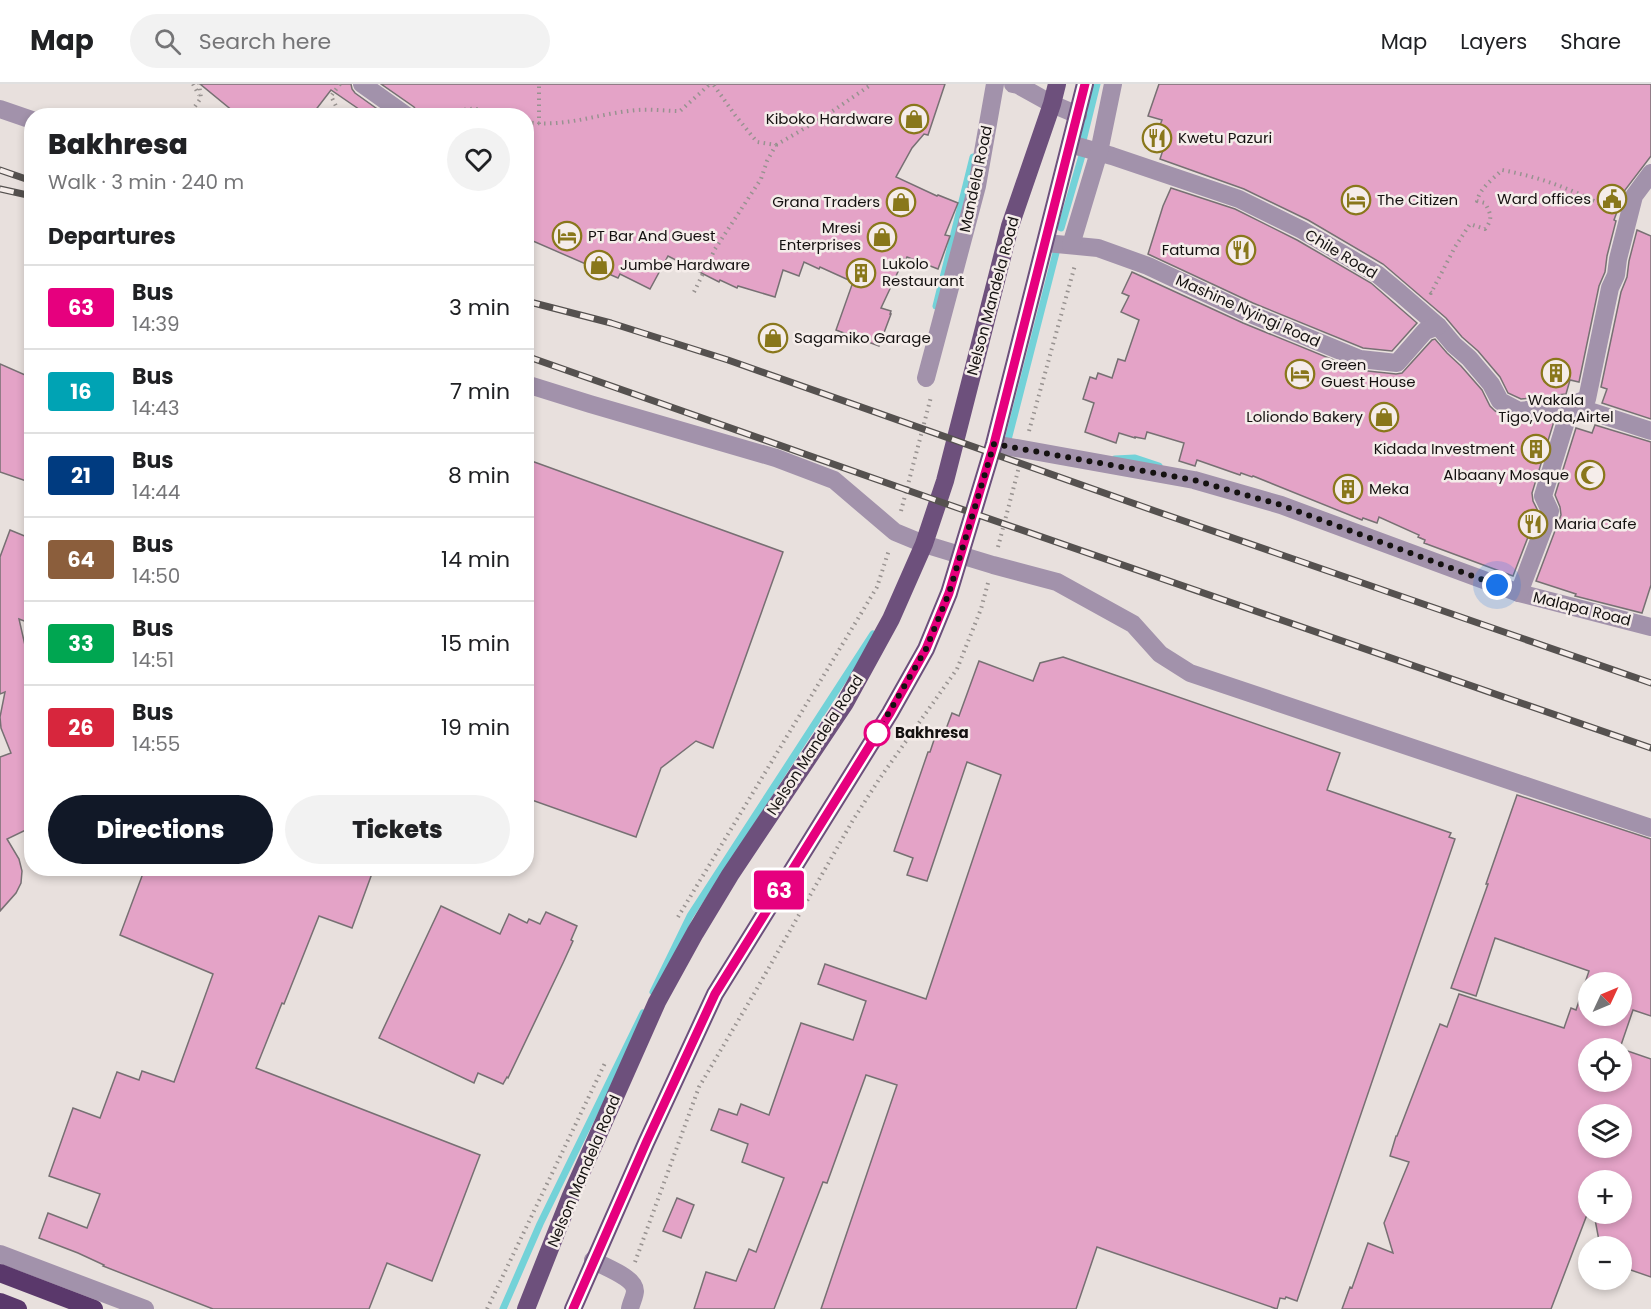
<!DOCTYPE html>
<html lang="en">
<head>
<meta charset="utf-8">
<style>
  :root { --surface:#fff; --page:#f2f2f2; --text:#202124; --muted:#757577; --line:#e0e0e0; --accent:#111827 }
  body { margin:0; font-family:Poppins,sans-serif; background:var(--page); color:var(--text); height:100vh; display:flex; flex-direction:column; font-size:22px; white-space:nowrap }
  * { box-sizing:border-box; margin:0 }
  p { font-size:20px; color:var(--muted) }
  .icon { flex:none; width:33px; height:33px; fill:none; stroke:currentColor; stroke-width:2; stroke-linecap:round; stroke-linejoin:round }
  .map { position:relative; flex:1; overflow:hidden }
  .panel { position:absolute; left:24px; top:24px; width:510px; height:768px; display:flex; flex-direction:column; background:var(--surface); border-radius:24px; box-shadow:0 3px 9px #0003 }
  .panel>* { flex:none }
  .badge { padding:0 12px; border-radius:4px; font-size:21px; line-height:39px }
  .needle { width:39px; rotate:46deg }
  .buttons { position:absolute; left:1578px; top:888px; display:grid; gap:12px }
  .buttons a { display:grid; place-items:center; width:54px; height:54px; border-radius:50%; background:var(--surface); box-shadow:0 3px 9px #0003; font-size:30px }
  .you { position:absolute; width:30px; height:30px; margin:-15px; border:4px solid #fff; border-radius:50%; background:#1a73e8; box-shadow:0 0 0 9px #1a73e833 }
  .map>.badge { position:absolute; translate:-50% -50%; box-shadow:0 0 0 3px #fff }
  h2 { padding:0 24px; font-size:22px; line-height:54px }
  .round { display:grid; place-items:center; flex:none; width:63px; height:63px; border-radius:32px; background:var(--page) }
  .overview { display:flex; align-items:center; justify-content:space-between; height:102px; padding:0 24px }
  h1 { font-size:28px; font-weight:800; line-height:45px }
  .primary-button { display:flex; gap:12px; margin-top:auto; padding:12px 24px }
  .primary-button a { flex:1; height:69px; border-radius:36px; background:var(--accent); color:#fff; font-size:24px; font-weight:800; line-height:69px; text-align:center }
  .primary-button a+a { background:var(--page); color:var(--text) }
  ul { padding:0; list-style:none }
  li { display:flex; align-items:center; gap:18px; height:84px; padding:0 24px; border-top:2px solid var(--line) }
  li div { flex:1 }
  li b { display:block; font-size:22px }
  li em { font-style:normal }
  li .badge { min-width:66px; font-weight:700; text-align:center }
  header { display:flex; align-items:center; gap:36px; box-sizing:border-box; height:84px; padding:0 30px; background:var(--surface); border-bottom:2px solid var(--line) }
  header strong { font-size:28px }
  nav { display:flex; gap:33px; margin-inline-start:auto; font-size:21px }
  .search { width:420px; height:54px; background:var(--page); display:flex; align-items:center; gap:15px; box-sizing:border-box; padding:0 21px; border-radius:33px; color:var(--muted); font-size:22px }
  .map>svg:first-child { display:block }
  .lines { fill:none; stroke-linecap:round; stroke-linejoin:round }
  .stream { stroke:#73d2d8; stroke-width:7 }
  .building { fill:#e4a3c7; stroke:#777073; stroke-width:1.5; fill-rule:evenodd }
  .path { stroke:#989290; stroke-width:4; stroke-dasharray:1.5 4.5; stroke-linecap:butt }
  .minor { stroke:#a292ab; stroke-width:18 }
  .major { stroke:#6d507c; stroke-width:18 }
  .highway { stroke:#5a386b; stroke-width:18 }
  .rail-casing { stroke:#55514f; stroke-width:7 }
  .rail { stroke:#f5edea; stroke-width:4.5; stroke-dasharray:14; stroke-linecap:butt }
  .line-casing { stroke:#fff; stroke-width:14 }
  .line { stroke:#e6007e; stroke-width:9 }
  .walk { stroke:#151211; stroke-width:6; stroke-dasharray:0 10.8 }
  .stop-dot { fill:#fff; stroke:#e6007e; stroke-width:3 }
  .labels { text-anchor:middle; stroke-width:5; stroke-linejoin:round; paint-order:stroke }
  .poi-label { font-size:15px; fill:#151211; stroke:#f5edea; text-anchor:start }
  .street-label { font-size:15px; fill:#151211; stroke:#f5edea }
  .stop-label { font-size:15px; font-weight:bold; fill:#151211; stroke:#f5edea; text-anchor:start }
</style>
</head>
<body>
<header>
<strong>Map</strong>
<div class="search"><svg class="icon" aria-label="search" viewBox="0 0 24 24"><circle cx="10" cy="10" r="6"/><path d="M15 15l6 6"/></svg>Search here</div>
<nav><a>Map</a><a>Layers</a><a>Share</a></nav>
</header>
<div class="map">
<svg width="1651" height="1225" viewBox="0 0 1651 1225">
  <rect width="100%" height="100%" fill="#e8e0dd"/>
  <g class="lines">
    <!-- stream -->
    <g class="stream">
      <path d="M1061,144L1083,68L1080,69L1097,0"/>
      <path d="M936,222L973,73"/>
      <path d="M1008,356L1058,161"/>
      <path d="M1115,375L1135,374L1159,382"/>
      <path d="M653,908L690,832L873,550"/>
      <path d="M503,1225L540,1140L643,929"/>
    </g>
  </g>
  <!-- building -->
  <g class="building">
    <path d="M200,0H351L352,5L355,9L387,32H369L331,6L311,32H239Z"/>
    <path d="M381,0H945L928,51L924,50L912,64L896,93L937,112L938,111L958,119L945,151L950,152L938,185L907,173L906,175H904L881,224L891,227L890,230H891L879,262L836,246L853,198L820,183L819,185L804,178L799,192L783,186L775,213L738,202L737,204L720,196L719,198L668,172L650,205L620,190L618,194L526,154V32H418L417,27L414,23Z"/>
    <path d="M1159,0H1651V72L1625,106L1614,136L1616,137L1607,172L1605,188L1599,202L1579,298L1570,296L1566,310L1521,315L1508,309L1500,293L1478,267L1462,253L1446,234L1383,180L1308,136L1244,105L1160,75L1164,63L1153,59L1162,36L1148,32Z"/>
    <path d="M1171,104L1235,125L1297,156L1371,199L1417,239L1392,267L1363,264L1253,219L1148,170L1163,122Z"/>
    <path d="M1637,146L1651,152V335L1602,319L1607,305L1601,303L1621,208L1627,193L1629,177Z"/>
    <path d="M1132,188L1243,239L1358,286L1396,290L1402,289L1432,256L1435,255L1447,269L1461,282L1482,306L1490,322L1495,327L1514,337L1520,338L1555,334L1532,409L1533,417L1538,427L1513,492L1424,459L1425,456L1418,453L1419,451L1379,433L1377,439L1363,434L1362,436L1253,392L1252,393L1241,389L1240,391L1197,376L1195,382L1179,377L1184,359L1147,348L1145,355L1135,353V354L1119,349L1116,359L1085,348L1094,319L1083,315L1090,293L1096,295L1098,289L1112,294L1118,275L1125,277L1139,236L1121,228L1129,212L1122,209Z"/>
    <path d="M0,280L32,294V399L0,388Z"/>
    <path d="M1595,341L1651,358V501L1642,529L1575,512L1576,510L1536,497L1561,431L1560,423L1555,411L1576,344L1592,349Z"/>
    <path d="M526,375L783,468L713,664L696,657L661,684L636,753L526,714Z"/>
    <path d="M10,446L32,455V540L19,535L27,570L25,600L32,598V743L7,755L19,775L22,787L21,799L16,809L0,827V673L11,669L1,644L0,633L5,608L0,610V473Z"/>
    <path d="M1063,573L1340,669L1327,706L1451,749L1449,753L1455,755L1297,1217L1286,1213L1285,1215L1280,1214L1277,1225L1097,1163L1076,1225H821L897,1001L866,991L827,1099L823,1098L774,1225H694L706,1188L736,1197L749,1165L756,1168L784,1094L742,1078L748,1060L711,1046L719,1025L737,1031L741,1020L769,1031L801,939L853,956L866,917L818,900L825,880L926,915L1001,691L967,678L927,797L907,791L913,774L894,767L928,668H930L936,650L943,653L952,629L959,632L979,577L1033,597L1040,579Z"/>
    <path d="M1517,711L1651,755V932L1633,926L1620,964H1588V998H1622V965L1651,975V1193L1622,1183V1162H1600L1594,1130H1622V1096H1588V1128L1551,1225H1342L1350,1203L1352,1204L1368,1159L1393,1169L1384,1139L1409,1078L1390,1072L1396,1052H1397L1440,940L1447,943L1459,910L1564,944L1571,924L1576,926L1589,887L1495,854L1476,912L1451,904L1488,800H1486ZM1588,898H1622V932H1588ZM1588,1030H1622V1064H1588Z"/>
    <path d="M145,784H374L352,844L319,832L284,920L282,919L256,984L480,1071L432,1197L387,1179L369,1225H213L103,1182L104,1181L78,1169L39,1154L48,1129L87,1144L100,1110L49,1092L73,1024L100,1034L117,988L139,996L142,987L174,998L213,890L120,851Z"/>
    <path d="M441,822L500,850L509,830L527,839L529,835L540,840L546,828L577,842L571,856L573,857L563,879L508,994L507,993L503,1000L478,989L474,999L379,954Z"/>
    <path d="M677,1114L694,1121L681,1154L663,1147Z"/>
  </g>
  <g class="lines">
    <!-- path -->
    <g class="path">
      <path d="M193,0L199,11"/>
      <path d="M340,0L331,12L341,32"/>
      <path d="M188,32L201,14L199,0"/>
      <path d="M435,32C440,29 444,29 449,28C473,25 474,21 497,32"/>
      <path d="M526,38C567,44 598,29 638,26C652,25 666,27 680,27L710,0"/>
      <path d="M539,40V0"/>
      <path d="M776,61L824,33L872,0"/>
      <path d="M694,208L715,165L761,95L767,77L776,61L757,58L735,31L713,0"/>
      <path d="M1430,208L1431,209L1455,163L1470,140L1485,145C1493,135 1491,130 1485,119L1477,117C1480,104 1493,95 1502,86C1544,94 1574,106 1612,126"/>
      <path d="M1029,347L1075,181"/>
      <path d="M901,427L931,313"/>
      <path d="M998,463L1019,383"/>
      <path d="M678,833L877,503L889,466"/>
      <path d="M635,1178L699,1003L755,908L853,736L880,694L957,585L981,525L988,499"/>
      <path d="M487,1225L606,977"/>
    </g>
    <!-- minor -->
    <g class="minor">
      <path d="M362,0L407,32"/>
      <path d="M1013,0L1018,1L1052,20L1078,31"/>
      <path d="M0,25L32,36"/>
      <path d="M1070,60L1112,72L1239,115L1302,146L1377,190L1400,209L1438,242L1454,261L1469,274L1491,300L1500,317L1519,327L1571,321L1587,315L1610,204L1616,191L1618,175L1634,112L1651,89"/>
      <path d="M1046,159L1098,164L1148,182L1248,229L1360,275L1397,279L1425,247L1438,242"/>
      <path d="M1071,161L1099,68L1113,0"/>
      <path d="M926,294L977,102L995,0"/>
      <path d="M526,300L590,320L776,374L834,396L895,448L924,460L993,481L1057,498L1133,540L1160,570L1190,589L1651,744"/>
      <path d="M1571,321L1651,347"/>
      <path d="M994,360L1194,396L1281,421L1519,509L1651,543"/>
      <path d="M1519,509L1550,427L1543,412L1571,321"/>
      <path d="M0,1170L145,1225"/>
      <path d="M593,1176C604,1183 635,1193 635,1207C635,1212 631,1219 630,1225"/>
    </g>
    <!-- major -->
    <g class="major">
      <path d="M526,1225L570,1114L657,918L695,849L730,791L845,619L891,535L924,460L945,397L1010,142L1052,20L1057,0"/>
      <path d="M573,1225L646,1059L715,910L890,629L926,565L949,509L994,360L1085,0"/>
    </g>
    <!-- highway -->
    <g class="highway">
      <path d="M0,1189L94,1225"/>
      <path d="M0,1218L18,1225"/>
    </g>
    <!-- rail casing -->
    <g class="rail-casing">
      <g id="rail">
        <path d="M0,86L32,97"/>
        <path d="M0,105L32,112"/>
        <path d="M526,217L611,239L728,276L1158,428L1651,599"/>
        <path d="M526,272L938,417L1651,664"/>
      </g>
    </g>
    <!-- rail -->
    <use href="#rail" class="rail"/>
  </g>
  <g class="lines">
    <!-- line casing -->
    <g class="line-casing">
      <path id="line" d="M573,1225L646,1059L715,910L890,629L926,565L949,509L994,360L1085,0"/>
    </g>
    <!-- line -->
    <use href="#line" class="line"/>
    <!-- walk -->
    <path class="walk" d="M877,649L926,565L949,509L994,360L1194,396L1281,421L1497,501"/>
  </g>
  <!-- icons -->
  <defs>
    <g id="shop-ring" transform="scale(1.5)"><circle r="9.5" fill="#f5edea" stroke="#89771b" stroke-width="1.5"/><path d="M-5-2.5h2.3a2.7 3.5 0 0 1 5.4 0H5L5.5 6h-11ZM-1.5-2.5h3a1.5 2.3 0 0 0-3 0Z" fill="#89771b"/></g>
    <g id="restaurant-ring" transform="scale(1.5)"><circle r="9.5" fill="#f5edea" stroke="#89771b" stroke-width="1.5"/><path d="M-5-6h1v4h1v-4h1v4h1v-4h1v5L-1.5 .5V6h-2V.5L-5-1ZM5-6V6H3V1.5H1.5Q1.5-4 5-6Z" fill="#89771b"/></g>
    <g id="civic-ring" transform="scale(1.5)"><circle r="9.5" fill="#f5edea" stroke="#89771b" stroke-width="1.5"/><path d="M-.6-6.5H3V-4.5H.6V-3L4-1V1h2V6H-6V1h2V-1L-.6-3ZM-1.2 2.5V6h2.4V2.5Z" fill="#89771b"/></g>
    <g id="hotel-ring" transform="scale(1.5)"><circle r="9.5" fill="#f5edea" stroke="#89771b" stroke-width="1.5"/><path d="M-6-4.5h1.5V1H6V5H4.5V3h-9V5H-6ZM-4 0a1.8 1.8 0 1 1 3.6 0ZM.5 0V-2.5h3Q6-2.5 6 0Z" fill="#89771b"/></g>
    <g id="building-ring" transform="scale(1.5)"><circle r="9.5" fill="#f5edea" stroke="#89771b" stroke-width="1.5"/><path d="M-4-6H4V6H1V3H-1V6H-4ZM-2.5-4.3h1.7v1.8h-1.7ZM.8-4.3h1.7v1.8H.8ZM-2.5-1h1.7V.8h-1.7ZM.8-1h1.7V.8H.8Z" fill="#89771b"/></g>
    <g id="mosque-ring" transform="scale(1.5)"><circle r="9.5" fill="#f5edea" stroke="#89771b" stroke-width="1.5"/><path d="M3.5-4.9A6 6 0 1 0 3.5 4.9A5 5 0 1 1 3.5-4.9Z" fill="#89771b"/></g>
  </defs>
  <g fill-rule="evenodd">
    <use href="#shop-ring" x="914" y="35"/>
    <use href="#restaurant-ring" x="1157" y="54"/>
    <use href="#civic-ring" x="1612" y="115"/>
    <use href="#hotel-ring" x="1356" y="116"/>
    <use href="#shop-ring" x="901" y="118"/>
    <use href="#hotel-ring" x="567" y="152"/>
    <use href="#shop-ring" x="882" y="153"/>
    <use href="#restaurant-ring" x="1241" y="166"/>
    <use href="#shop-ring" x="599" y="181"/>
    <use href="#building-ring" x="861" y="189"/>
    <use href="#shop-ring" x="773" y="254"/>
    <use href="#building-ring" x="1556" y="289"/>
    <use href="#hotel-ring" x="1300" y="290"/>
    <use href="#shop-ring" x="1384" y="333"/>
    <use href="#building-ring" x="1536" y="365"/>
    <use href="#mosque-ring" x="1590" y="391"/>
    <use href="#building-ring" x="1348" y="405"/>
    <use href="#restaurant-ring" x="1533" y="440"/>
  </g>
  <!-- markers -->
  <circle class="stop-dot" cx="877" cy="649" r="12"/>
  <g class="labels">
    <!-- poi labels -->
    <g class="poi-label">
      <text x="893" y="40" text-anchor="end">Kiboko Hardware</text>
      <text x="1178" y="59">Kwetu Pazuri</text>
      <text x="1591" y="120" text-anchor="end">Ward offices</text>
      <text x="1377" y="121">The Citizen</text>
      <text x="880" y="123" text-anchor="end">Grana Traders</text>
      <text x="861" y="149" text-anchor="end">Mresi<tspan x="861" dy="17">Enterprises</tspan></text>
      <text x="588" y="157">PT Bar And Guest</text>
      <text x="1220" y="171" text-anchor="end">Fatuma</text>
      <text x="882" y="185">Lukolo<tspan x="882" dy="17">Restaurant</tspan></text>
      <text x="620" y="186">Jumbe Hardware</text>
      <text x="794" y="259">Sagamiko Garage</text>
      <text x="1321" y="286">Green<tspan x="1321" dy="17">Guest House</tspan></text>
      <text x="1556" y="321" text-anchor="middle">Wakala<tspan x="1556" dy="17">Tigo,Voda,Airtel</tspan></text>
      <text x="1363" y="338" text-anchor="end">Loliondo Bakery</text>
      <text x="1515" y="370" text-anchor="end">Kidada Investment</text>
      <text x="1569" y="396" text-anchor="end">Albaany Mosque</text>
      <text x="1369" y="410">Meka</text>
      <text x="1554" y="445">Maria Cafe</text>
    </g>
    <!-- street labels -->
    <g class="street-label">
      <text transform="translate(976 95) rotate(-78)" y="5">Mandela Road</text>
      <text transform="translate(1341 170) rotate(31)" y="5">Chile Road</text>
      <text transform="translate(993 212) rotate(-75)" y="5">Nelson Mandela Road</text>
      <text transform="translate(1248 227) rotate(24)" y="5">Mashine Nyingi Road</text>
      <text transform="translate(1582 525) rotate(14)" y="5">Malapa Road</text>
      <text transform="translate(815 661) rotate(-57)" y="5">Nelson Mandela Road</text>
      <text transform="translate(584 1087) rotate(-67)" y="5">Nelson Mandela Road</text>
    </g>
    <!-- stop labels -->
    <g class="stop-label">
      <text x="895" y="654">Bakhresa</text>
    </g>
  </g>
</svg>
<div class="buttons">
<a><svg class="needle" viewBox="-14 -14 28 28"><path d="M0-13l5 13h-10z" fill="#e53935"/><path d="M0 13l5-13h-10z" fill="#757577"/></svg></a>
<a><svg class="icon" aria-label="locate" viewBox="0 0 24 24"><circle cx="12" cy="12" r="6"/><path d="M12 2v4M12 18v4M2 12h4M18 12h4"/></svg></a>
<a><svg class="icon" aria-label="layers" viewBox="0 0 24 24"><path d="M12 4l9 5-9 5-9-5zM3 14l9 5 9-5"/></svg></a>
<a>+</a>
<a>−</a>
</div>
<div class="you" style="left:1497px;top:501px"></div>
<b class="badge" style="left:779px;top:806px;background:#e6007e;color:#fff">63</b>
<section class="panel">
<div class="overview"><div><h1>Bakhresa</h1><p>Walk · 3 min · 240 m</p></div><a class="round"><svg class="icon" aria-label="heart" viewBox="0 0 24 24"><path d="M12 20l-8-8c-3-5 5-10 8-4 3-6 11-1 8 4z"/></svg></a></div>
<h2>Departures</h2>
<ul>
<li><span class="badge" style="background:#e6007e;color:#fff">63</span><div><b>Bus</b><p>14:39</p></div><em>3 min</em></li>
<li><span class="badge" style="background:#00a3b4;color:#fff">16</span><div><b>Bus</b><p>14:43</p></div><em>7 min</em></li>
<li><span class="badge" style="background:#003b80;color:#fff">21</span><div><b>Bus</b><p>14:44</p></div><em>8 min</em></li>
<li><span class="badge" style="background:#8b5e3c;color:#fff">64</span><div><b>Bus</b><p>14:50</p></div><em>14 min</em></li>
<li><span class="badge" style="background:#00a651;color:#fff">33</span><div><b>Bus</b><p>14:51</p></div><em>15 min</em></li>
<li><span class="badge" style="background:#d7263d;color:#fff">26</span><div><b>Bus</b><p>14:55</p></div><em>19 min</em></li>
</ul>
<div class="primary-button"><a>Directions</a><a>Tickets</a></div>
</section>
</div>
</body>
</html>
